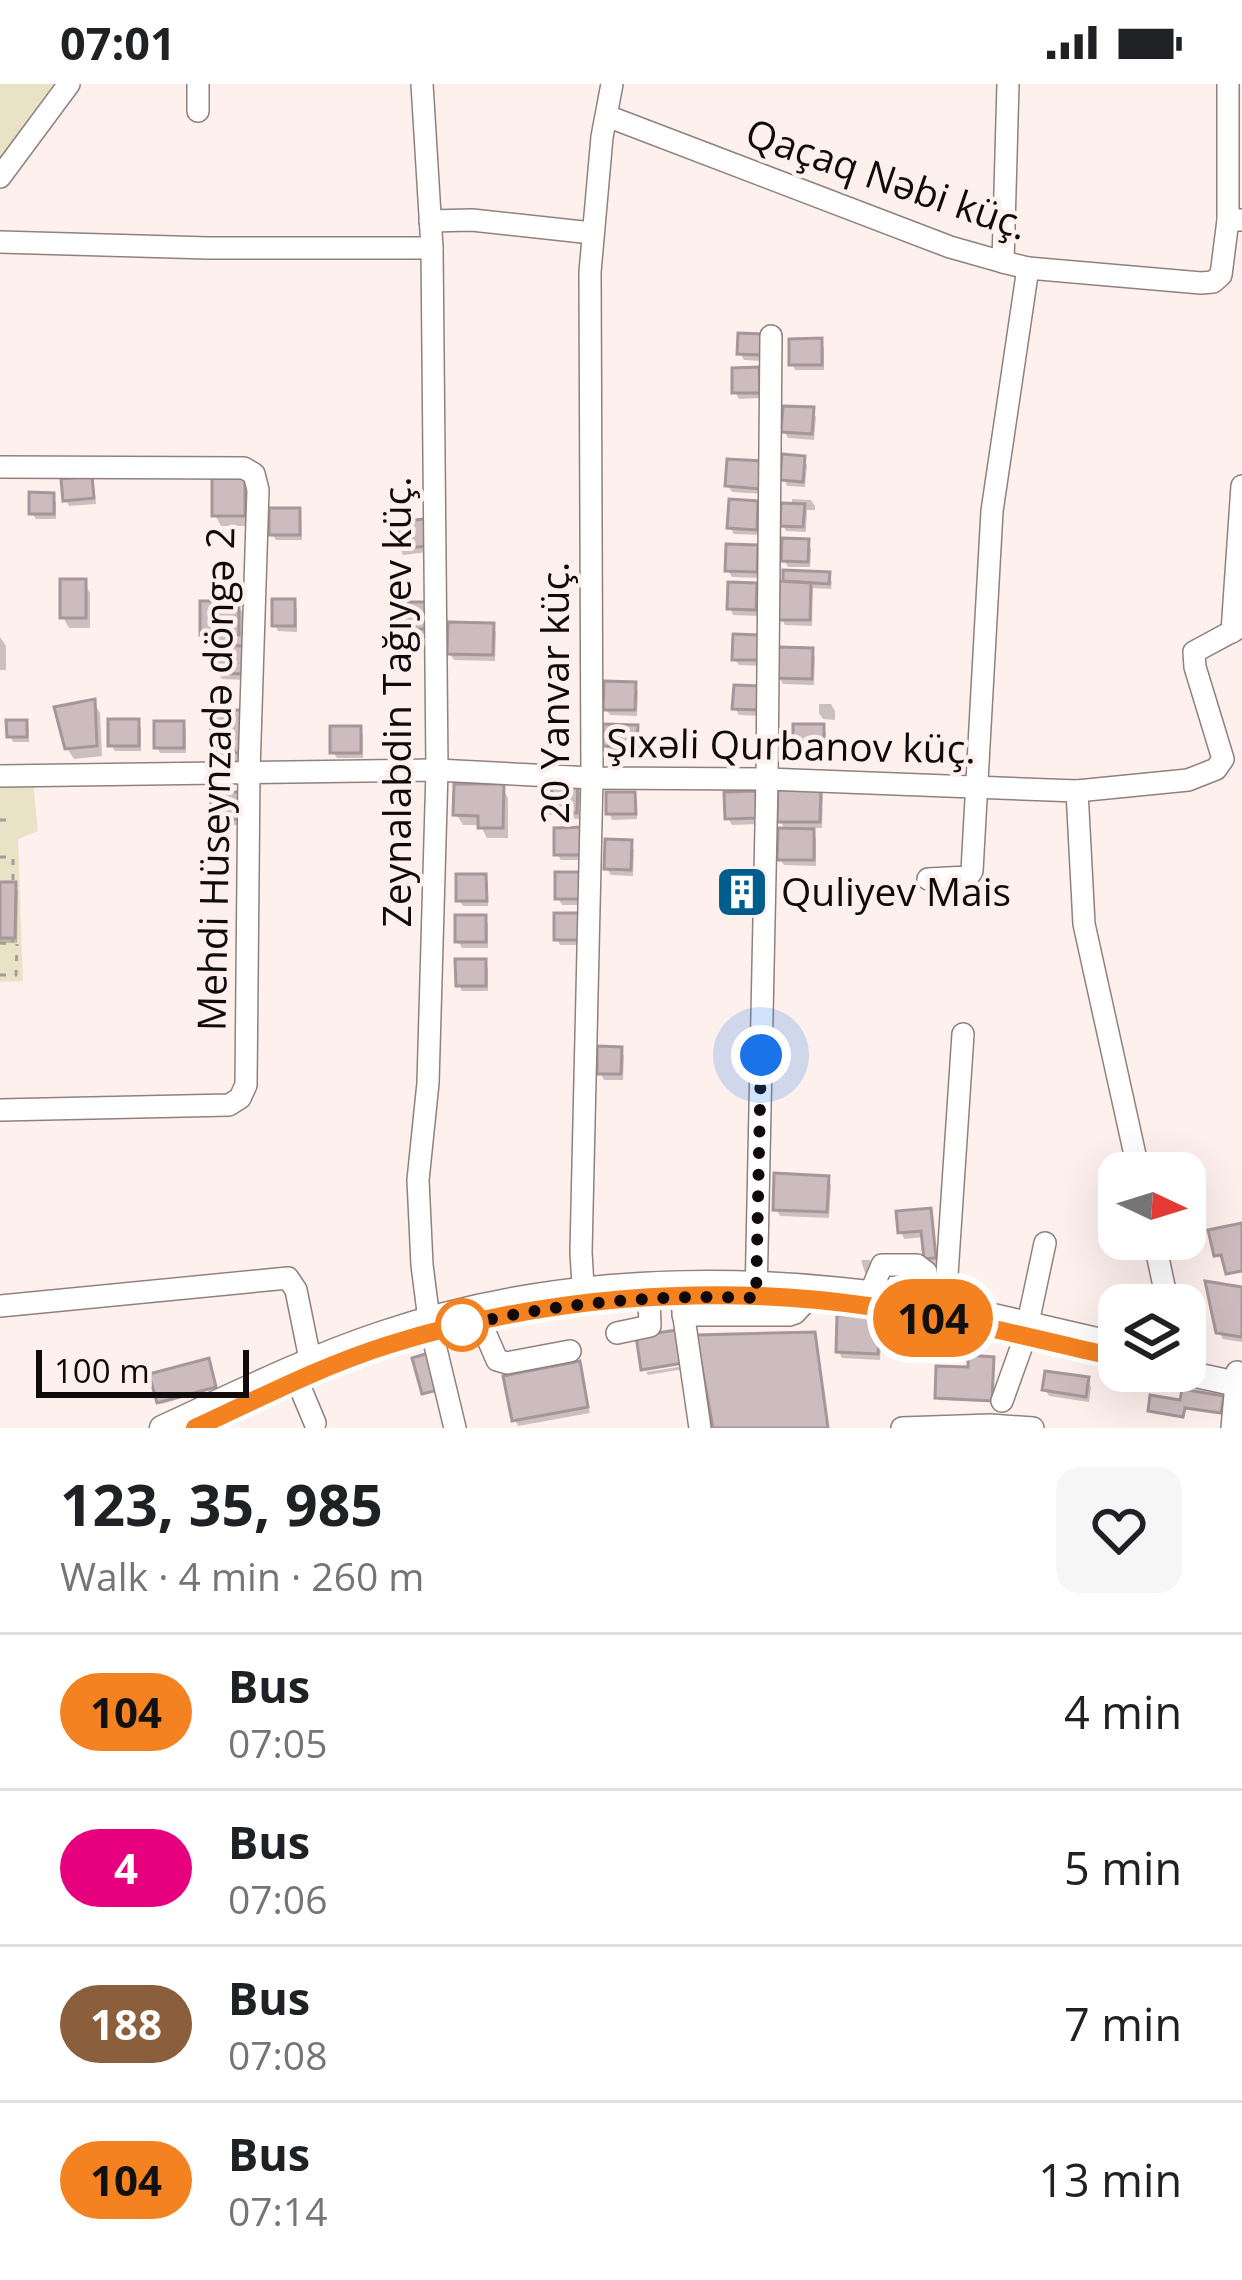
<!DOCTYPE html>
<html lang="en">
<head>
<meta charset="utf-8">
<style>
  :root { --surface:#fff; --page:#f6f6f6; --text:#202124; --muted:#757577; --line:#e0e0e0 }
  body { margin:0; font-family:"Open Sans",sans-serif; background:var(--page); color:var(--text); height:100vh; display:flex; flex-direction:column; font-size:45px; white-space:nowrap }
  * { box-sizing:border-box; margin:0 }
  p { font-size:39px; color:var(--muted) }
  .icon { flex:none; width:66px; height:66px; fill:none; stroke:currentColor; stroke-width:2; stroke-linecap:round; stroke-linejoin:round }
  .map { position:relative; height:1344px; overflow:hidden }
  .details { display:flex; flex-direction:column; background:var(--surface); flex:1 }
  .details>* { flex:none }
  .badge { padding:0 24px; border-radius:39px; font-size:42px; line-height:78px }
  .needle { width:78px; rotate:94deg }
  .buttons { position:absolute; left:1098px; top:1068px; display:grid; gap:24px }
  .buttons a { display:grid; place-items:center; width:108px; height:108px; border-radius:24px; background:var(--surface); box-shadow:0 12px 48px #0002; font-size:60px }
  .scale { position:absolute; left:36px; bottom:30px; width:213px; box-sizing:border-box; padding-left:12px; border:6px solid #100b0a; border-top:0; font-size:33px; line-height:42px; white-space:nowrap; color:#100b0a; -webkit-text-stroke:9px #fef0ed; paint-order:stroke }
  .you { position:absolute; width:60px; height:60px; margin:-30px; border:9px solid #fff; border-radius:50%; background:#1a73e8; box-shadow:0 0 0 18px #1a73e833 }
  .map>.badge { position:absolute; translate:-50% -50%; box-shadow:0 0 0 6px #fff }
  .round { display:grid; place-items:center; flex:none; width:126px; height:126px; border-radius:24px; background:var(--page) }
  .overview { display:flex; align-items:center; justify-content:space-between; height:204px; padding:0 60px }
  h1 { font-size:57px; font-weight:700; line-height:90px }
  ul { padding:0; list-style:none }
  li { display:flex; align-items:center; gap:36px; height:156px; padding:0 60px; border-top:3px solid var(--line) }
  li div { flex:1 }
  li b { display:block; font-size:45px }
  li em { font-style:normal }
  li .badge { min-width:132px; font-weight:700; text-align:center }
  .status { display:flex; justify-content:space-between; align-items:center; height:84px; padding:0 60px; background:var(--surface); direction:ltr }
  .status svg { height:33px; fill:currentColor }
  .map>svg:first-child { display:block }
  .green { fill:#eae2c7 }
  .shadow { fill:#0003 }
  .building { fill:#ccbcc0; stroke:#a6969a; stroke-width:3 }
  .lines { fill:none; stroke-linecap:round; stroke-linejoin:round }
  .minor-casing { stroke:#90817d; stroke-width:24 }
  .major-casing { stroke:#90817d; stroke-width:27 }
  .path { stroke:#a79c9a; stroke-width:3; stroke-dasharray:6 9; stroke-linecap:butt }
  .minor { stroke:#fff; stroke-width:21 }
  .major { stroke:#fff; stroke-width:24 }
  .line-casing { stroke:#fff; stroke-width:27 }
  .line { stroke:#f58220; stroke-width:18 }
  .walk { stroke:#100b0a; stroke-width:12; stroke-dasharray:0 21.6 }
  .stop-dot { fill:#fff; stroke:#f58220; stroke-width:6 }
  .labels { text-anchor:middle; stroke-width:9; stroke-linejoin:round; paint-order:stroke }
  .street-label { font-size:39px; fill:#100b0a; stroke:#fef0ed }
  .poi-label { font-size:39px; fill:#100b0a; stroke:#fef0ed; text-anchor:start }
</style>
</head>
<body>
<div class="status"><b>07:01</b><svg viewBox="0 0 49 12"><path d="M0 12V9h3v3zM5 12V6h3v6zM10 12V3h3v9zM15 12V0h3v12zM26 1h20v11H26zM47 4h2v5h-2z"/></svg></div>
<div class="map">
<svg width="1242" height="1344" viewBox="0 0 1242 1344">
  <rect width="100%" height="100%" fill="#fef0ed"/>
  <!-- green -->
  <g class="green">
    <path d="M0,0H55L0,78Z"/>
    <path d="M0,699H33L38,747L18,755L23,897L0,898Z"/>
  </g>
  <!-- shadow -->
  <g class="shadow">
    <path d="M820,257L824,264V286H795L792,280Z"/>
    <path d="M764,259L763,277L744,276L740,269Z"/>
    <path d="M757,286L761,293L762,314L739,315L735,308Z"/>
    <path d="M812,326L816,333L814,356L788,354L784,347Z"/>
    <path d="M803,375L807,381L805,403L787,402L784,395Z"/>
    <path d="M760,380L763,410L732,408L728,402Z"/>
    <path d="M91,395L94,401L96,420L69,422L66,416Z"/>
    <path d="M243,397L250,408L249,442H221L215,431Z"/>
    <path d="M52,412L56,418V435H36L32,429Z"/>
    <path d="M792,415L811,416L815,422V426H807L806,448L786,447L783,441L792,422Z"/>
    <path d="M757,420L760,426L759,451L734,450L730,443Z"/>
    <path d="M298,427L301,433L302,456H276L272,450Z"/>
    <path d="M422,438L428,468L403,471L400,464Z"/>
    <path d="M807,458L811,465L810,483H788L784,476Z"/>
    <path d="M756,464L760,470L759,494L732,493L728,486Z"/>
    <path d="M786,489L828,491L832,498L831,505L813,504L812,542L785,541L782,535Z"/>
    <path d="M84,498L90,509V544H69L63,533Z"/>
    <path d="M755,502L759,508L758,532L733,531L730,524Z"/>
    <path d="M294,518L297,525V548L278,547L275,541Z"/>
    <path d="M237,520L244,531V561H241L247,571L246,596L222,595L218,589L219,561H209L203,551Z"/>
    <path d="M427,521L430,550H405L401,544Z"/>
    <path d="M492,542L496,548L495,577L454,576L450,570Z"/>
    <path d="M0,553L6,562V586H0Z"/>
    <path d="M762,560V582L739,581L735,575Z"/>
    <path d="M812,567L815,573L814,601L783,600L779,593Z"/>
    <path d="M634,601L638,607L637,632L610,631L606,625Z"/>
    <path d="M759,605L762,632L739,631L735,624Z"/>
    <path d="M94,619L100,629L102,672L74,675L67,664Z"/>
    <path d="M819,620H831L835,627V636L823,635L819,629Z"/>
    <path d="M214,629L245,678H219L213,667Z"/>
    <path d="M137,638L141,644V667H115L111,661Z"/>
    <path d="M25,639L29,645V658H13L10,652Z"/>
    <path d="M182,640L186,646V669H160L157,663Z"/>
    <path d="M822,643L826,649V667H799L796,660Z"/>
    <path d="M636,644L640,651L639,668L609,667L605,661Z"/>
    <path d="M359,645L363,651V674H337L333,668Z"/>
    <path d="M576,702L580,709L579,735L558,734L554,728Z"/>
    <path d="M502,703L508,714V754H487L480,741H463L456,730Z"/>
    <path d="M819,705L823,711L822,744H810L816,754V782L784,781L780,775L786,747L780,737Z"/>
    <path d="M755,710L759,740L732,741L728,734Z"/>
    <path d="M240,711L244,741H218L214,735Z"/>
    <path d="M633,711L637,717V735L612,736L609,729Z"/>
    <path d="M557,747L586,776H561L557,770Z"/>
    <path d="M630,759L634,766L633,792L611,791L607,785Z"/>
    <path d="M558,791L588,821H562L558,814Z"/>
    <path d="M485,793L488,799V822H463L459,816Z"/>
    <path d="M754,800L757,825L735,824L731,818Z"/>
    <path d="M0,801H14L18,807L17,859H0Z"/>
    <path d="M557,832L586,861H560L557,855Z"/>
    <path d="M484,834L488,840V864H462L458,857Z"/>
    <path d="M484,878L488,884V907H462L459,901Z"/>
    <path d="M620,966L624,972L623,996H604L600,989Z"/>
    <path d="M827,1095L831,1101L829,1134L780,1132L776,1125Z"/>
    <path d="M929,1127L933,1133L937,1180L930,1181L927,1174L925,1153L904,1155L901,1148Z"/>
    <path d="M861,1176H870L873,1189H865Z"/>
    <path d="M905,1191L917,1194L919,1211L906,1208L902,1202Z"/>
    <path d="M1242,1206V1258L1223,1255L1219,1248Z"/>
    <path d="M878,1237L882,1243L880,1276L842,1274L839,1268Z"/>
    <path d="M207,1278L215,1305L161,1320L153,1292Z"/>
    <path d="M993,1278L991,1318L939,1316L938,1313L971,1286Z"/>
    <path d="M578,1281L590,1329L518,1342L515,1336Z"/>
    <path d="M684,1282V1285L648,1291L646,1288Z"/>
    <path d="M1087,1296L1091,1303L1089,1318L1049,1312L1045,1305Z"/>
  </g>
  <!-- building -->
  <g class="building">
    <path d="M738,249L762,250L761,271L737,270Z"/>
    <path d="M822,254V281H789V255Z"/>
    <path d="M759,283L760,309H732V284Z"/>
    <path d="M783,322L814,323L812,350L781,348Z"/>
    <path d="M782,370L805,372L803,398L780,396Z"/>
    <path d="M727,375L762,377L760,405L725,402Z"/>
    <path d="M92,392L94,414L63,417L61,395Z"/>
    <rect x="212" y="394" width="33" height="38"/>
    <path d="M29,408L54,409V430H29Z"/>
    <path d="M729,415L758,417L757,446L727,444Z"/>
    <path d="M781,419L805,420L803,443L780,442Z"/>
    <rect x="269" y="424" width="31" height="27"/>
    <path d="M424,435L427,462L397,465L393,439Z"/>
    <path d="M782,454L809,455L808,478L781,477Z"/>
    <path d="M726,460L758,461L757,488L725,487Z"/>
    <path d="M783,486L830,488L829,500L783,497Z"/>
    <rect x="60" y="495" width="26" height="39"/>
    <path d="M779,497L811,499L810,536H778Z"/>
    <path d="M728,498L757,499L756,526L727,525Z"/>
    <rect x="272" y="515" width="23" height="27"/>
    <rect x="200" y="517" width="39" height="34"/>
    <rect x="398" y="518" width="30" height="27"/>
    <path d="M448,538L494,539L493,571L447,570Z"/>
    <path d="M733,550L760,551V576H732Z"/>
    <path d="M216,561L245,562L244,590L215,589Z"/>
    <path d="M778,563L813,564L812,595L776,594Z"/>
    <path d="M604,597L636,598L635,626H603Z"/>
    <path d="M734,601L761,602L760,626L732,625Z"/>
    <path d="M95,615L97,662L65,665L54,623Z"/>
    <path d="M211,626H241V669L210,668Z"/>
    <rect x="108" y="635" width="31" height="27"/>
    <path d="M6,636H27V653H7Z"/>
    <rect x="154" y="637" width="30" height="27"/>
    <path d="M603,640L638,641L637,663L602,662Z"/>
    <rect x="793" y="640" width="31" height="21"/>
    <rect x="330" y="642" width="31" height="27"/>
    <path d="M552,699H578L577,729H551Z"/>
    <path d="M454,700H504L503,744H478V732L453,731Z"/>
    <path d="M778,701L821,702L820,738H777Z"/>
    <path d="M756,707L757,734L725,735L724,708Z"/>
    <path d="M211,708H242V735L211,736Z"/>
    <path d="M606,708H635L636,730H606Z"/>
    <path d="M585,743V771H554V744Z"/>
    <path d="M778,744L814,745V776H777Z"/>
    <path d="M605,755L632,756L631,786L604,785Z"/>
    <rect x="555" y="788" width="31" height="27"/>
    <path d="M456,790H486L487,817H456Z"/>
    <path d="M729,796L756,797L755,820L728,819Z"/>
    <path d="M0,798H16L15,854H0Z"/>
    <rect x="554" y="829" width="30" height="27"/>
    <rect x="455" y="831" width="31" height="27"/>
    <path d="M455,875H486V902H456Z"/>
    <path d="M597,962L622,963L621,990H597Z"/>
    <path d="M774,1089L829,1092L827,1128L773,1126Z"/>
    <path d="M931,1124L936,1174L924,1175L921,1147L898,1149L896,1127Z"/>
    <path d="M1242,1139V1187L1226,1190L1221,1171L1214,1172L1208,1146Z"/>
    <path d="M1205,1197L1242,1203V1253L1216,1249Z"/>
    <path d="M837,1231L880,1234L878,1270L836,1268Z"/>
    <path d="M677,1246L683,1279L641,1286L636,1252Z"/>
    <path d="M815,1248L828,1344H713L696,1251Z"/>
    <path d="M916,1255L966,1259L965,1269L935,1267L934,1275L914,1274Z"/>
    <path d="M432,1268L442,1305L422,1310L412,1274Z"/>
    <path d="M968,1271L994,1273L992,1317L935,1314L936,1282L968,1283Z"/>
    <path d="M209,1274L216,1303L157,1319L149,1290Z"/>
    <path d="M580,1277L588,1323L512,1337L503,1292Z"/>
    <path d="M1045,1287L1089,1293L1086,1313L1042,1306Z"/>
    <path d="M1182,1305L1224,1312L1221,1329L1185,1324L1183,1333L1148,1327L1150,1311L1180,1316Z"/>
  </g>
  <g class="lines">
    <!-- minor casing -->
    <g class="minor-casing">
      <g id="minor">
        <path d="M198,0V27"/>
        <path d="M422,0L432,164L437,686L428,999L418,1096L422,1181L429,1236L455,1344"/>
        <path d="M1228,0V136"/>
        <path d="M607,32L950,163L1003,178L1028,184L1201,199L1213,198L1221,191L1228,136H1242"/>
        <path d="M0,93L69,0"/>
        <path d="M430,137L472,136L592,149"/>
        <path d="M0,158L208,164H432"/>
        <path d="M1003,178L1008,0"/>
        <path d="M0,383L244,384L254,390L258,406L249,687L246,1001L240,1014L229,1021L0,1026"/>
        <path d="M1232,548L1242,402"/>
        <path d="M0,692L437,686L592,694L767,695L1077,707L1188,696L1216,685L1223,675L1195,583L1194,568L1242,542"/>
        <path d="M1077,707L1084,840L1139,1089"/>
        <path d="M928,795L968,793L972,787L992,427L1028,184"/>
        <path d="M1154,1155L1168,1221"/>
        <path d="M870,1210L882,1181H917L926,1188L928,1220"/>
        <path d="M681,1213L700,1344"/>
        <path d="M756,1214L767,695L771,252"/>
        <path d="M584,1219L581,1168L592,694L590,188L602,53L612,0"/>
        <path d="M0,1222L288,1194L296,1206L313,1290"/>
        <path d="M683,1231H789L795,1229L807,1216"/>
        <path d="M944,1236L963,950"/>
        <path d="M480,1237L497,1276L507,1279L570,1267"/>
        <path d="M617,1249L650,1242L649,1214"/>
        <path d="M297,1296L315,1339"/>
        <path d="M1002,1317L1025,1253L1045,1159"/>
        <path d="M902,1344L990,1341L1033,1344"/>
        <path d="M1232,1344L1237,1288"/>
      </g>
    </g>
    <!-- major casing -->
    <g class="major-casing">
      <g id="major">
        <path d="M1177,1287L1242,1301"/>
        <path d="M162,1344C234,1311 306,1275 381,1250C527,1200 688,1190 841,1206C935,1215 1028,1241 1119,1261"/>
      </g>
    </g>
    <!-- path -->
    <g class="path">
      <path d="M0,736H6"/>
      <path d="M0,773H13V798"/>
      <path d="M0,859L13,860L12,854"/>
      <path d="M0,891H16L17,860"/>
    </g>
    <!-- minor -->
    <use href="#minor" class="minor"/>
    <!-- major -->
    <use href="#major" class="major"/>
  </g>
  <g class="lines">
    <!-- line casing -->
    <g class="line-casing">
      <path id="line" d="M195,1344C258,1315 321,1282 388,1261C541,1213 709,1199 868,1222C952,1233 1036,1255 1119,1274"/>
    </g>
    <!-- line -->
    <use href="#line" class="line"/>
    <!-- walk -->
    <path class="walk" d="M462,1241L456,1243C555,1219 655,1210 756,1214L761,971"/>
  </g>
  <!-- icons -->
  <defs>
    <g id="building-square" transform="scale(2.7)"><rect x="-9" y="-9" width="18" height="18" rx="4" fill="#005d8e" stroke="#fef0ed"/><path d="M-4-6H4V6H1V3H-1V6H-4ZM-2.5-4.3h1.7v1.8h-1.7ZM.8-4.3h1.7v1.8H.8ZM-2.5-1h1.7V.8h-1.7ZM.8-1h1.7V.8H.8Z" fill="#fff"/></g>
  </defs>
  <g fill-rule="evenodd">
    <use href="#building-square" x="742" y="808"/>
  </g>
  <!-- markers -->
  <circle class="stop-dot" cx="462" cy="1241" r="24"/>
  <g class="labels">
    <!-- street labels -->
    <g class="street-label">
      <text transform="translate(887 95) rotate(19)" y="14">Qaçaq Nəbi küç.</text>
      <text transform="translate(555 609) rotate(-90)" y="14">20 Yanvar küç.</text>
      <text transform="translate(397 618) rotate(-90)" y="14">Zeynalabdin Tağıyev küç.</text>
      <text transform="translate(791 662) rotate(1)" y="14">Şıxəli Qurbanov küç.</text>
      <text transform="translate(216 695) rotate(-89)" y="14">Mehdi Hüseynzadə döngə 2</text>
    </g>
    <!-- poi labels -->
    <g class="poi-label">
      <text x="781" y="822">Quliyev Mais</text>
    </g>
  </g>
</svg>
<div class="buttons">
<a><svg class="needle" viewBox="-14 -14 28 28"><path d="M0-13l5 13h-10z" fill="#e53935"/><path d="M0 13l5-13h-10z" fill="#757577"/></svg></a>
<a><svg class="icon" aria-label="layers" viewBox="0 0 24 24"><path d="M12 4l9 5-9 5-9-5zM3 14l9 5 9-5"/></svg></a>
</div>
<div class="scale">100 m</div>
<div class="you" style="left:761px;top:971px"></div>
<b class="badge" style="left:933px;top:1234px;background:#f58220;color:#111">104</b>
</div>
<section class="details">
<div class="overview"><div><h1>123, 35, 985</h1><p>Walk · 4 min · 260 m</p></div><a class="round"><svg class="icon" aria-label="heart" viewBox="0 0 24 24"><path d="M12 20l-8-8c-3-5 5-10 8-4 3-6 11-1 8 4z"/></svg></a></div>
<ul>
<li><span class="badge" style="background:#f58220;color:#111">104</span><div><b>Bus</b><p>07:05</p></div><em>4 min</em></li>
<li><span class="badge" style="background:#e6007e;color:#fff">4</span><div><b>Bus</b><p>07:06</p></div><em>5 min</em></li>
<li><span class="badge" style="background:#8b5e3c;color:#fff">188</span><div><b>Bus</b><p>07:08</p></div><em>7 min</em></li>
<li><span class="badge" style="background:#f58220;color:#111">104</span><div><b>Bus</b><p>07:14</p></div><em>13 min</em></li>
</ul>
</section>
</body>
</html>
